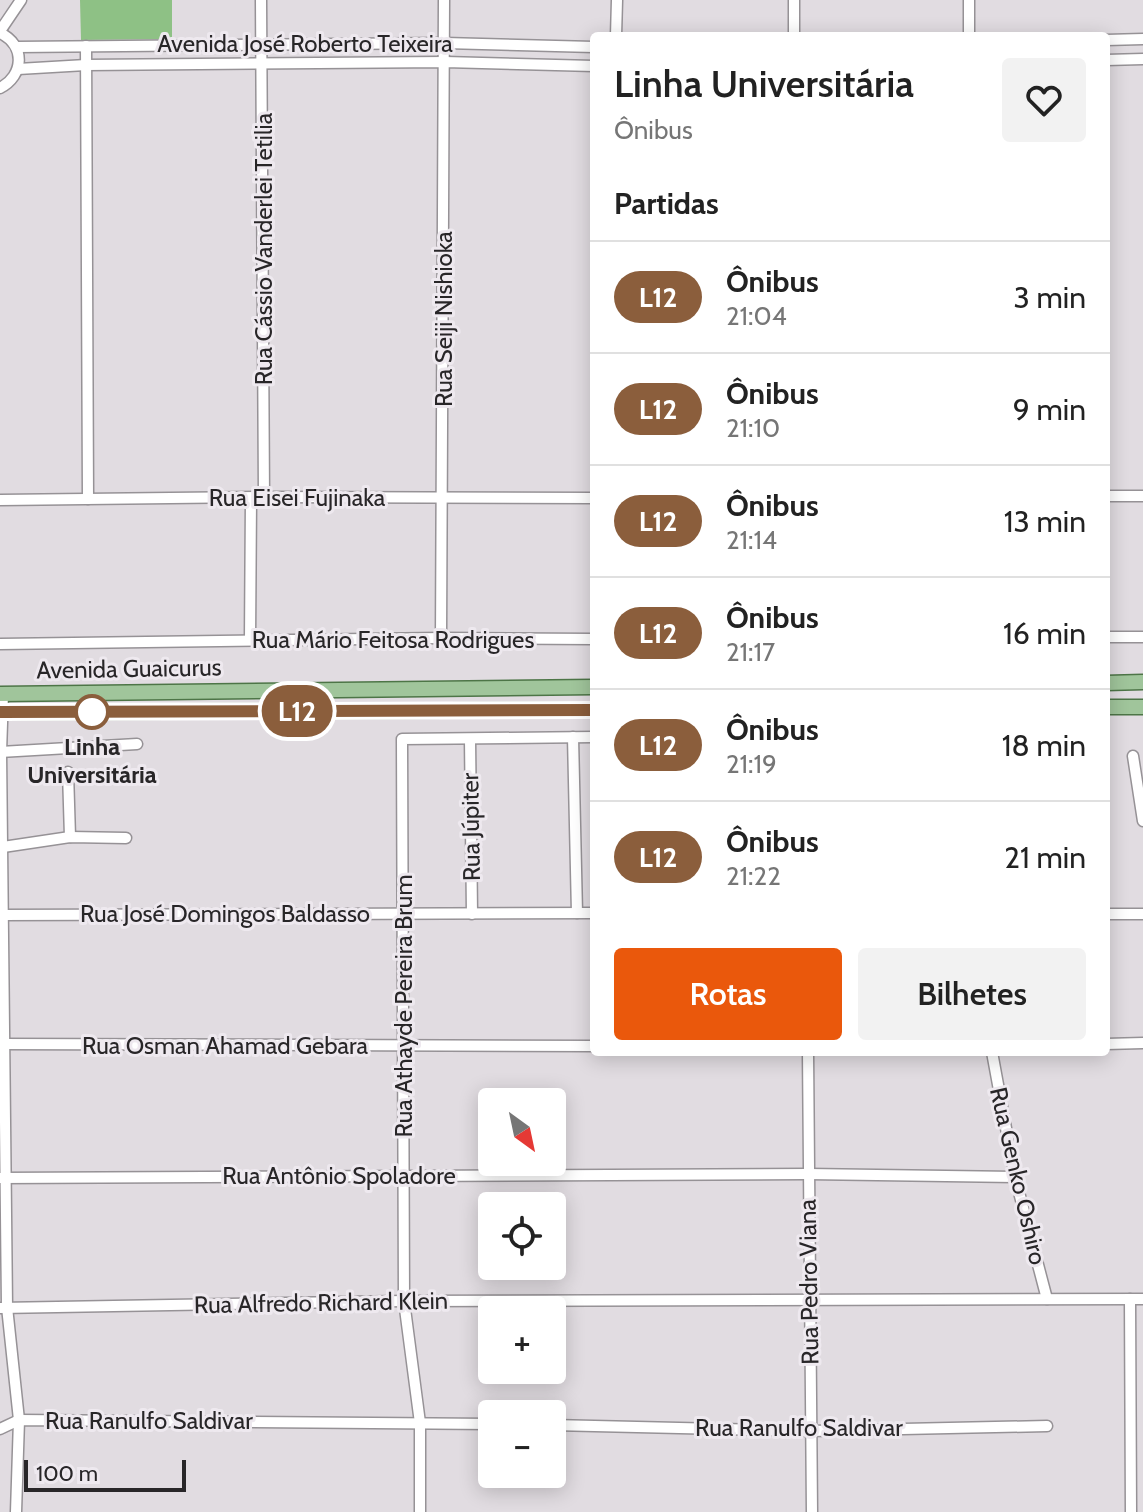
<!DOCTYPE html>
<html lang="pt">
<head>
<meta charset="utf-8">
<style>
  :root { --surface:#fff; --page:#f2f2f2; --text:#222; --muted:#767676; --line:#e0e0e0; --accent:#ea580c }
  body { margin:0; font-family:Cabin,sans-serif; background:var(--page); color:var(--text); height:100vh; display:flex; flex-direction:column; font-size:30px; white-space:nowrap }
  * { box-sizing:border-box; margin:0 }
  p { font-size:26px; color:var(--muted) }
  .icon { flex:none; width:44px; height:44px; fill:none; stroke:currentColor; stroke-width:2; stroke-linecap:round; stroke-linejoin:round }
  .map { position:relative; flex:1; overflow:hidden }
  .sheet { position:absolute; left:590px; top:32px; width:520px; height:1024px; display:flex; flex-direction:column; background:var(--surface); border-radius:8px; box-shadow:0 4px 20px #0003 }
  .sheet>* { flex:none }
  .badge { padding:0 16px; border-radius:26px; font-size:28px; line-height:52px }
  .needle { width:52px; rotate:147deg }
  .buttons { position:absolute; left:478px; top:1088px; display:grid; gap:16px }
  .buttons a { display:grid; place-items:center; width:88px; height:88px; border-radius:8px; background:var(--surface); box-shadow:0 4px 20px #0003; font-size:40px }
  .scale { position:absolute; left:24px; bottom:20px; width:162px; box-sizing:border-box; padding-left:8px; border:4px solid #282628; border-top:0; font-size:22px; line-height:28px; white-space:nowrap; color:#282628; -webkit-text-stroke:6px #eee9ef; paint-order:stroke }
  .map>.badge { position:absolute; translate:-50% -50%; box-shadow:0 0 0 4px #fff }
  h2 { padding:0 24px; font-size:30px; line-height:72px }
  .round { display:grid; place-items:center; flex:none; width:84px; height:84px; border-radius:8px; background:var(--page) }
  .overview { display:flex; align-items:center; justify-content:space-between; height:136px; padding:0 24px }
  h1 { font-size:38px; font-weight:600; line-height:60px }
  .action { display:flex; gap:16px; margin-top:auto; padding:16px 24px }
  .action a { flex:1; height:92px; border-radius:8px; background:var(--accent); color:#fff; font-size:32px; font-weight:600; line-height:92px; text-align:center }
  .action a+a { background:var(--page); color:var(--text) }
  ul { padding:0; list-style:none }
  li { display:flex; align-items:center; gap:24px; height:112px; padding:0 24px; border-top:2px solid var(--line) }
  li div { flex:1 }
  li b { display:block; font-size:30px }
  li em { font-style:normal }
  li .badge { min-width:88px; font-weight:700; text-align:center }
  .map>svg:first-child { display:block }
  .park { fill:#8ec185 }
  .lines { fill:none; stroke-linecap:round; stroke-linejoin:round }
  .minor-casing { stroke:#969296; stroke-width:13 }
  .major-casing { stroke:#4d7547; stroke-width:17 }
  .minor { stroke:#fff; stroke-width:10 }
  .major { stroke:#a0c59b; stroke-width:14 }
  .line-casing { stroke:#fff; stroke-width:18 }
  .line { stroke:#8b5e3c; stroke-width:12 }
  .stop-dot { fill:#fff; stroke:#8b5e3c; stroke-width:4 }
  .labels { text-anchor:middle; stroke-width:6; stroke-linejoin:round; paint-order:stroke }
  .street-label { font-size:24px; fill:#282628; stroke:#eee9ef }
  .stop-label { font-size:24px; font-weight:bold; fill:#282628; stroke:#eee9ef }
</style>
</head>
<body>
<div class="map">
<svg width="1143" height="1512" viewBox="0 0 1143 1512">
  <rect width="100%" height="100%" fill="#e1dce1"/>
  <!-- park -->
  <path class="park" d="M80,0H172V39L81,40Z"/>
  <g class="lines">
    <!-- minor casing -->
    <g class="minor-casing">
      <g id="minor">
        <path d="M261,0L264,497"/>
        <path d="M794,0V36"/>
        <path d="M969,0V36"/>
        <path d="M0,31L21,0"/>
        <path d="M0,33C26,45 24,76 0,88"/>
        <path d="M616,36L617,0"/>
        <path d="M1106,40L1143,39"/>
        <path d="M86,46L88,499"/>
        <path d="M17,47L445,43L594,47"/>
        <path d="M1106,60L1143,59"/>
        <path d="M18,69L86,65L445,62L594,66"/>
        <path d="M1106,496H1143"/>
        <path d="M0,500L264,497L594,498"/>
        <path d="M1106,637H1143"/>
        <path d="M441,638L444,0"/>
        <path d="M250,640L251,498"/>
        <path d="M0,644L441,638L594,639"/>
        <path d="M3,694L1,752L7,1307L19,1420L16,1512"/>
        <path d="M573,737L577,913"/>
        <path d="M470,739L472,914"/>
        <path d="M0,752L137,744"/>
        <path d="M1133,756L1143,821"/>
        <path d="M68,772L70,837"/>
        <path d="M3,847L70,837L126,838"/>
        <path d="M1106,914H1143"/>
        <path d="M0,915L594,913"/>
        <path d="M0,1044L594,1046"/>
        <path d="M1106,1044L1143,1043"/>
        <path d="M808,1052L812,1512"/>
        <path d="M992,1052L1015,1177L1047,1299"/>
        <path d="M0,1178L808,1174L1015,1177"/>
        <path d="M1130,1299L1131,1512"/>
        <path d="M0,1308L404,1301L1143,1299"/>
        <path d="M552,1425L811,1431L1047,1426"/>
        <path d="M0,1429L19,1420L492,1424"/>
        <path d="M420,1512V1423L404,1301L402,739L594,737"/>
      </g>
    </g>
    <!-- major casing -->
    <g class="major-casing">
      <g id="major">
        <path d="M1106,683L1143,682"/>
        <path d="M0,694L594,687"/>
        <path d="M1106,707H1143"/>
        <path d="M0,712L594,710"/>
      </g>
    </g>
    <!-- minor -->
    <use href="#minor" class="minor"/>
    <!-- major -->
    <use href="#major" class="major"/>
  </g>
  <g class="lines">
    <!-- line casing -->
    <g class="line-casing">
      <path id="line" d="M0,712L594,710"/>
    </g>
    <!-- line -->
    <use href="#line" class="line"/>
  </g>
  <!-- markers -->
  <circle class="stop-dot" cx="92" cy="712" r="16"/>
  <g class="labels">
    <!-- street labels -->
    <g class="street-label">
      <text x="305" y="52">Avenida José Roberto Teixeira</text>
      <text transform="translate(264 249) rotate(-90)" y="8">Rua Cássio Vanderlei Tetilia</text>
      <text transform="translate(444 319) rotate(-90)" y="8">Rua Seiji Nishioka</text>
      <text x="297" y="506">Rua Eisei Fujinaka</text>
      <text x="393" y="648">Rua Mário Feitosa Rodrigues</text>
      <text transform="translate(129 669) rotate(-1)" y="8">Avenida Guaicurus</text>
      <text transform="translate(471 827) rotate(-91)" y="8">Rua Júpiter</text>
      <text x="225" y="922">Rua José Domingos Baldasso</text>
      <text transform="translate(404 1006) rotate(-90)" y="8">Rua Athayde Pereira Brum</text>
      <text x="225" y="1054">Rua Osman Ahamad Gebara</text>
      <text x="339" y="1184">Rua Antônio Spoladore</text>
      <text transform="translate(1018 1176) rotate(77)" y="8">Rua Genko Oshiro</text>
      <text transform="translate(809 1282) rotate(-91)" y="8">Rua Pedro Viana</text>
      <text transform="translate(321 1303) rotate(-1)" y="8">Rua Alfredo Richard Klein</text>
      <text x="149" y="1429">Rua Ranulfo Saldivar</text>
      <text x="799" y="1436">Rua Ranulfo Saldivar</text>
    </g>
    <!-- stop labels -->
    <g class="stop-label">
      <text x="92" y="755">Linha<tspan x="92" dy="28">Universitária</tspan></text>
    </g>
  </g>
</svg>
<div class="buttons">
<a><svg class="needle" viewBox="-14 -14 28 28"><path d="M0-13l5 13h-10z" fill="#e53935"/><path d="M0 13l5-13h-10z" fill="#767676"/></svg></a>
<a><svg class="icon" aria-label="locate" viewBox="0 0 24 24"><circle cx="12" cy="12" r="6"/><path d="M12 2v4M12 18v4M2 12h4M18 12h4"/></svg></a>
<a>+</a>
<a>−</a>
</div>
<div class="scale">100 m</div>
<b class="badge" style="left:297px;top:711px;background:#8b5e3c;color:#fff">L12</b>
<section class="sheet">
<div class="overview"><div><h1>Linha Universitária</h1><p>Ônibus</p></div><a class="round"><svg class="icon" aria-label="heart" viewBox="0 0 24 24"><path d="M12 20l-8-8c-3-5 5-10 8-4 3-6 11-1 8 4z"/></svg></a></div>
<h2>Partidas</h2>
<ul>
<li><span class="badge" style="background:#8b5e3c;color:#fff">L12</span><div><b>Ônibus</b><p>21:04</p></div><em>3 min</em></li>
<li><span class="badge" style="background:#8b5e3c;color:#fff">L12</span><div><b>Ônibus</b><p>21:10</p></div><em>9 min</em></li>
<li><span class="badge" style="background:#8b5e3c;color:#fff">L12</span><div><b>Ônibus</b><p>21:14</p></div><em>13 min</em></li>
<li><span class="badge" style="background:#8b5e3c;color:#fff">L12</span><div><b>Ônibus</b><p>21:17</p></div><em>16 min</em></li>
<li><span class="badge" style="background:#8b5e3c;color:#fff">L12</span><div><b>Ônibus</b><p>21:19</p></div><em>18 min</em></li>
<li><span class="badge" style="background:#8b5e3c;color:#fff">L12</span><div><b>Ônibus</b><p>21:22</p></div><em>21 min</em></li>
</ul>
<div class="action"><a>Rotas</a><a>Bilhetes</a></div>
</section>
</div>
</body>
</html>
